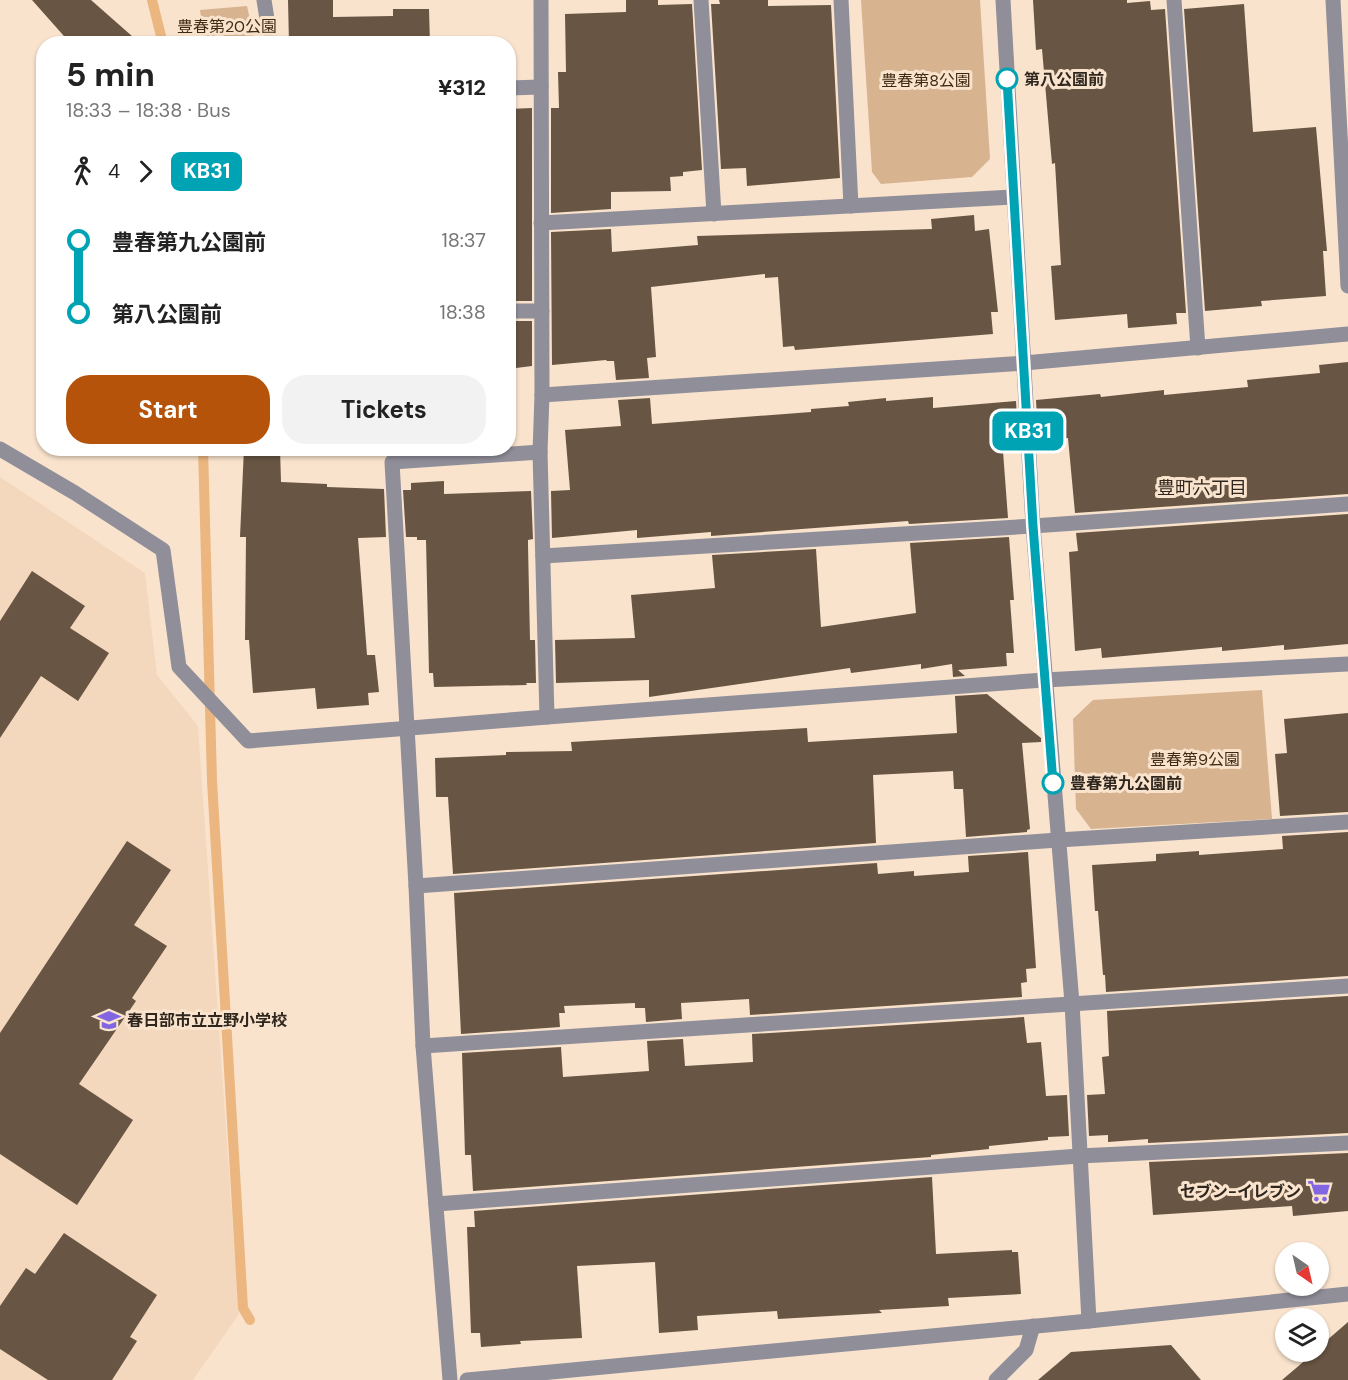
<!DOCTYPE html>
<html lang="en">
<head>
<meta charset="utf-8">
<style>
  :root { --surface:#fff; --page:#f2f2f2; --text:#222; --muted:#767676; --accent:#b45309 }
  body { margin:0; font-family:"DM Sans","Noto Sans JP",sans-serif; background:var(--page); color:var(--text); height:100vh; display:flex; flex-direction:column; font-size:22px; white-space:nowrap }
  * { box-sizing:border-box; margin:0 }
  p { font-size:20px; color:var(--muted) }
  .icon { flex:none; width:33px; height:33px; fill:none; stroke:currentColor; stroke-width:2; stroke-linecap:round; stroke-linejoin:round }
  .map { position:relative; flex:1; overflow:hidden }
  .side { position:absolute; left:36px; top:36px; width:480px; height:420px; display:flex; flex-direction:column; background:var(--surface); border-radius:24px; box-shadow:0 2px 4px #0004 }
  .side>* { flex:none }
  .badge { padding:0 12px; border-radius:9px; font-size:21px; line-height:39px }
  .needle { width:39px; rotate:146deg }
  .buttons { position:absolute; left:1275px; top:1242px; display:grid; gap:12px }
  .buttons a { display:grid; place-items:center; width:54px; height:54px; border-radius:50%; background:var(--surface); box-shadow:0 2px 4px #0004; font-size:30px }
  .map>.badge { position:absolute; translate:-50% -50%; box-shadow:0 0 0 3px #fff }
  .legs { display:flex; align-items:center; gap:9px; height:66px; padding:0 30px; font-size:20px }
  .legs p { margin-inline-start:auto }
  .head { display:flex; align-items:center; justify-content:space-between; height:102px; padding:0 30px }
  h1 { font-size:33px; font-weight:700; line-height:45px }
  .action { display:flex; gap:12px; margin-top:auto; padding:12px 30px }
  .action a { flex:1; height:69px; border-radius:24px; background:var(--accent); color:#fff; font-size:24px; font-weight:700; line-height:69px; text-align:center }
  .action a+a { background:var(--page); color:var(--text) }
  ul { padding:0 30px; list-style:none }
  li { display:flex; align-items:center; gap:21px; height:72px; font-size:22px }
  li i { display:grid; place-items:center; width:9px; height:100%; margin:0 8px; background:currentColor }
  li i::after { content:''; width:15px; height:15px; margin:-8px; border:4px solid; border-radius:50%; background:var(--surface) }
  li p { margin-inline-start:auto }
  li:first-child i { background:linear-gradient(#0000 50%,currentColor 0) }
  li:last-child i { background:linear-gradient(currentColor 50%,#0000 0) }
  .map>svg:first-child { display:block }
  .built { fill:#f4d8bd }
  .green { fill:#d7b38f }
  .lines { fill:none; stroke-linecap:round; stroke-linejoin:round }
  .stream { stroke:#ebb67f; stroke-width:10 }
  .building { fill:#685543 }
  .minor { stroke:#8f8e99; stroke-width:15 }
  .line-1-casing { stroke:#fff; stroke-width:14 }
  .line-1 { stroke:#00a3b4; stroke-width:9 }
  .stop-1-dot { fill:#fff; stroke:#00a3b4; stroke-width:3 }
  .labels { text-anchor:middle; stroke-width:6; stroke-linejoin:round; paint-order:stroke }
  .park-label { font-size:16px; fill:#3f2911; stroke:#f9e3cd }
  .stop-label { font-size:16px; font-weight:bold; fill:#2f261e; stroke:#f9e3cd; text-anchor:start }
  .poi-label { font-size:16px; font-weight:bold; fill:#2f261e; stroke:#f9e3cd; text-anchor:start }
  .neighbourhood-label { font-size:18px; fill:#2f261e; stroke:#f9e3cd }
</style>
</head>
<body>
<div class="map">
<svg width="1348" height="1380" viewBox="0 0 1348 1380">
  <rect width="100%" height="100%" fill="#f9e3cd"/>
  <!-- built -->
  <path class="built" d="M0,477L145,573L157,675L198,726L239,1314L193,1380H0Z"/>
  <!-- green -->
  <g class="green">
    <path d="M861,0H980L990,159L972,177L881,184L872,172Z"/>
    <path d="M247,6L255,43H205L200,10Z"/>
    <path d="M1262,690L1272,819L1091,829L1076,809L1073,719L1093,700Z"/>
  </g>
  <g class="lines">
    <!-- stream -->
    <g class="stream">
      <path d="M152,0L163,44"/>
      <path d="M203,448L212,781L243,1308L250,1320"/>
    </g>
  </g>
  <!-- building -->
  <g class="building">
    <path d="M32,0H91L141,44H71Z"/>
    <path d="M288,0H333V17L393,16V9H429L430,44H289Z"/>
    <path d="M626,0H658V5L692,4L702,170L683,172V176L670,177L671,191L611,192V209L551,213V108H559L558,72H566L565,14L626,12Z"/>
    <path d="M719,0H768V6L831,5L840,178L747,186L746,168L721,169L711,4H720Z"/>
    <path d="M1033,0H1127V3L1150,1L1151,10L1165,9L1186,313H1176L1177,324L1128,328L1127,314L1055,320L1051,266L1061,265L1055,163L1052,164L1042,49L1036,50Z"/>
    <path d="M1244,4L1253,132L1316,127L1327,251H1323L1326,296L1261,301L1262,306L1205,311L1184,9Z"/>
    <path d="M532,108V301H508V109Z"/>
    <path d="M974,215L975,231L989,229L998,312H991L993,334L795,350L794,346L783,347L778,277L765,278V274L651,287L656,357L647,358L649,378L616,380L614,361H607L606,360L552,365L551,232L611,229L612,252L698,245L697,236L932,229L931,219Z"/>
    <path d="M508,321H532V366L508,369Z"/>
    <path d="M1348,362V494L1075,513L1068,438L1060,439L1059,434L1038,436L1036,400L1100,394L1101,397L1164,390V395L1248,387L1247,380L1320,373L1319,365Z"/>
    <path d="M933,397V408L1016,401L1018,437L1002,438L1008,518L909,524L908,521L711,536V532L637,538V530L552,538L551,491L570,490L565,430L621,426L618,400L650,398L652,424L811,412V409L849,406L848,402L886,398V401Z"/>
    <path d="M244,448H280L281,482L327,484V487L384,489L386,537L358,538L367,655H375L379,692L368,693L369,705L317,709L315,688L253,693L249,640H245L246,537H240Z"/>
    <path d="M444,481V494L531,491L533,539L528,540V545L530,640H535L536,683H526L527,685L434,687L433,673H429L426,540H417V537H406L403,490H411V483Z"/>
    <path d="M1348,514V644L1284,650V645L1222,651V647L1102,658L1101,648L1075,651L1069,552L1078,551L1076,533Z"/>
    <path d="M1009,537L1014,600H1010L1014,653H1006L1007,666L958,670L965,676L953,677L952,664L921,669V664L851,673L850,668L649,697V680L556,683L555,640L635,638L631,595L715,588L712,555L816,549L821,627L916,613L910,543Z"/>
    <path d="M32,571L85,606L70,628L109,653L78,701L41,676L0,738V621Z"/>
    <path d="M987,694L1041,738V742L1022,743L1030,829L1027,830V832L966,837L963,789H954L953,771L873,775L876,843L453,874L448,797H436L435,758L506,755V752L572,751L571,742L807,728L808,742L957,733L955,696Z"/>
    <path d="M1348,713V812L1280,816L1275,754L1287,753L1284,719Z"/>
    <path d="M1348,832V976L1106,992L1105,975H1103L1098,911H1095L1092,865L1156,861V854L1199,851V855L1283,849L1282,836Z"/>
    <path d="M127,841L171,870L134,925L167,946L132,998L136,1001L79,1084L133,1120L77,1205L0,1154V1033Z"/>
    <path d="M1028,852L1036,968L1026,969L1027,982L1021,983L1022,997L750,1015L749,999L681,1003L682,1019L646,1022L645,1008H635V1003L564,1006L565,1013H559L560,1027L461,1034L454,893L877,863L878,874L914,871V876L969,872L968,856Z"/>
    <path d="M1348,996V1133L1148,1143V1139L1108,1142V1135L1089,1136L1087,1095L1105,1094L1102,1057L1109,1056L1107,1011Z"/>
    <path d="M1024,1017L1027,1043L1041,1042L1046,1096L1067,1095L1069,1136L1048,1137V1140L989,1146V1149L931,1155V1157L473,1191L471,1155H465L462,1053L561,1047L563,1077L649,1071L647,1041L683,1039L685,1066L753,1062L752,1034Z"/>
    <path d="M1348,1153V1211L1293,1216L1292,1206L1153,1215L1149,1162Z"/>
    <path d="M932,1177L936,1254L1012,1250V1252H1018L1021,1294L948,1298L949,1306L879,1310L882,1313L778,1319L777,1311L697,1316L698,1330L659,1333L655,1262L577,1266L582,1338L520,1341L521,1344L481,1347L480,1333H471L467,1227H475L474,1211Z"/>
    <path d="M64,1233L157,1295L130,1337L137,1341L112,1380H48L0,1349V1306L26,1268L35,1274Z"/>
    <path d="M1348,1322V1380H1282L1315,1352H1318V1348Z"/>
    <path d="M1171,1345L1201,1380H1038L1071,1352Z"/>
  </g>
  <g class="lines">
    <!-- minor -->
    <g class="minor">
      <path d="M264,0L271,44"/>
      <path d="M541,0L542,395L540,452L547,717"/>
      <path d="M701,0L714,214"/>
      <path d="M841,0L851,206"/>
      <path d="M1003,0L1033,526L1072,1003L1089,1321"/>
      <path d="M1174,0L1198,348"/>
      <path d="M1333,0L1348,286"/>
      <path d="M508,88L541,87"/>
      <path d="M541,223L1013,197"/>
      <path d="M508,311H542"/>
      <path d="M542,395L1024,363L1348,334"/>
      <path d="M0,449L75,493L163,550L179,667L248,741L547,717L1044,680L1348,664"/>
      <path d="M543,556L1033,526L1348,504"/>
      <path d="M416,886L1058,840L1348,822"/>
      <path d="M423,1046L1348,986"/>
      <path d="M436,1204L1079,1156L1348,1143"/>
      <path d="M450,1380L423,1046L416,886L392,462L540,452"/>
      <path d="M467,1380L1089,1321L1348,1294"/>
      <path d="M996,1380L1026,1350L1033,1326"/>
    </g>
  </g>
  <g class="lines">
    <!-- line-1 casing -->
    <g class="line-1-casing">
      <path id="line-1" d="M1007,79L1033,526L1053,783"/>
    </g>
    <!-- line-1 -->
    <use href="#line-1" class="line-1"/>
  </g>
  <!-- icons -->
  <defs>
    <g id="school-bare" transform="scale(1.8)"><path d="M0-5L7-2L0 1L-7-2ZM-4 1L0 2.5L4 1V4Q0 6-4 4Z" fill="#8265e0" stroke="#f9e3cd" stroke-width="2.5" paint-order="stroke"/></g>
    <g id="supermarket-bare" transform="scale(1.8)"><path d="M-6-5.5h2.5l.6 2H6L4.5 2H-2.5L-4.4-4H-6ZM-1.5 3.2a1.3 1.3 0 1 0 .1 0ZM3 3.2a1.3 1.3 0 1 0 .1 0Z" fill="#8265e0" stroke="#f9e3cd" stroke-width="2.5" paint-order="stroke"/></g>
  </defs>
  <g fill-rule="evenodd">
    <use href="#school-bare" x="109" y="1020"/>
    <use href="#supermarket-bare" x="1319" y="1191"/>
  </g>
  <!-- markers -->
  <g class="stop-1-dot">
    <circle cx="1007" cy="79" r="10"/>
    <circle cx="1053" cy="783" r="10"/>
  </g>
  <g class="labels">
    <!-- park labels -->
    <g class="park-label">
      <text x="227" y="32">豊春第20公園</text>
      <text x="926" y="86">豊春第8公園</text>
      <text x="1195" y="765">豊春第9公園</text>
    </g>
    <!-- stop labels -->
    <g class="stop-label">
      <text x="1024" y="85">第八公園前</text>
      <text x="1070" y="789">豊春第九公園前</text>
    </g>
    <!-- poi labels -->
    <g class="poi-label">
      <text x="127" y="1026">春日部市立立野小学校</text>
      <text x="1301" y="1197" text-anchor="end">セブン-イレブン</text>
    </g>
    <!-- neighbourhood labels -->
    <g class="neighbourhood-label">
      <text x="1202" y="494">豊町六丁目</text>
    </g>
  </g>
</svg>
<div class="buttons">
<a><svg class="needle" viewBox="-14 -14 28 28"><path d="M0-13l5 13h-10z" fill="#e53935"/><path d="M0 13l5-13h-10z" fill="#767676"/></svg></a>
<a><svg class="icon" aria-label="layers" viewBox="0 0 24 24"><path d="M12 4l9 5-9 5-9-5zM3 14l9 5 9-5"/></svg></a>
</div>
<b class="badge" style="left:1028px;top:431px;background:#00a3b4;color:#fff">KB31</b>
<section class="side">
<div class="head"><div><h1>5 min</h1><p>18:33 – 18:38 · Bus</p></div><b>¥312</b></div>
<div class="legs"><svg class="icon" aria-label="walk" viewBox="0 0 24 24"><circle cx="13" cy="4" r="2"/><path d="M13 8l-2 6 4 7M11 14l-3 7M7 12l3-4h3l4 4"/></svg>4<svg class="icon" aria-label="forward" viewBox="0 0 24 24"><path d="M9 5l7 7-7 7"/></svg><b class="badge" style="background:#00a3b4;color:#fff">KB31</b></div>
<ul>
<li><i style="color:#00a3b4"></i><b>豊春第九公園前</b><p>18:37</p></li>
<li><i style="color:#00a3b4"></i><b>第八公園前</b><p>18:38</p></li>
</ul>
<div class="action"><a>Start</a><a>Tickets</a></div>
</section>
</div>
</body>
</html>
